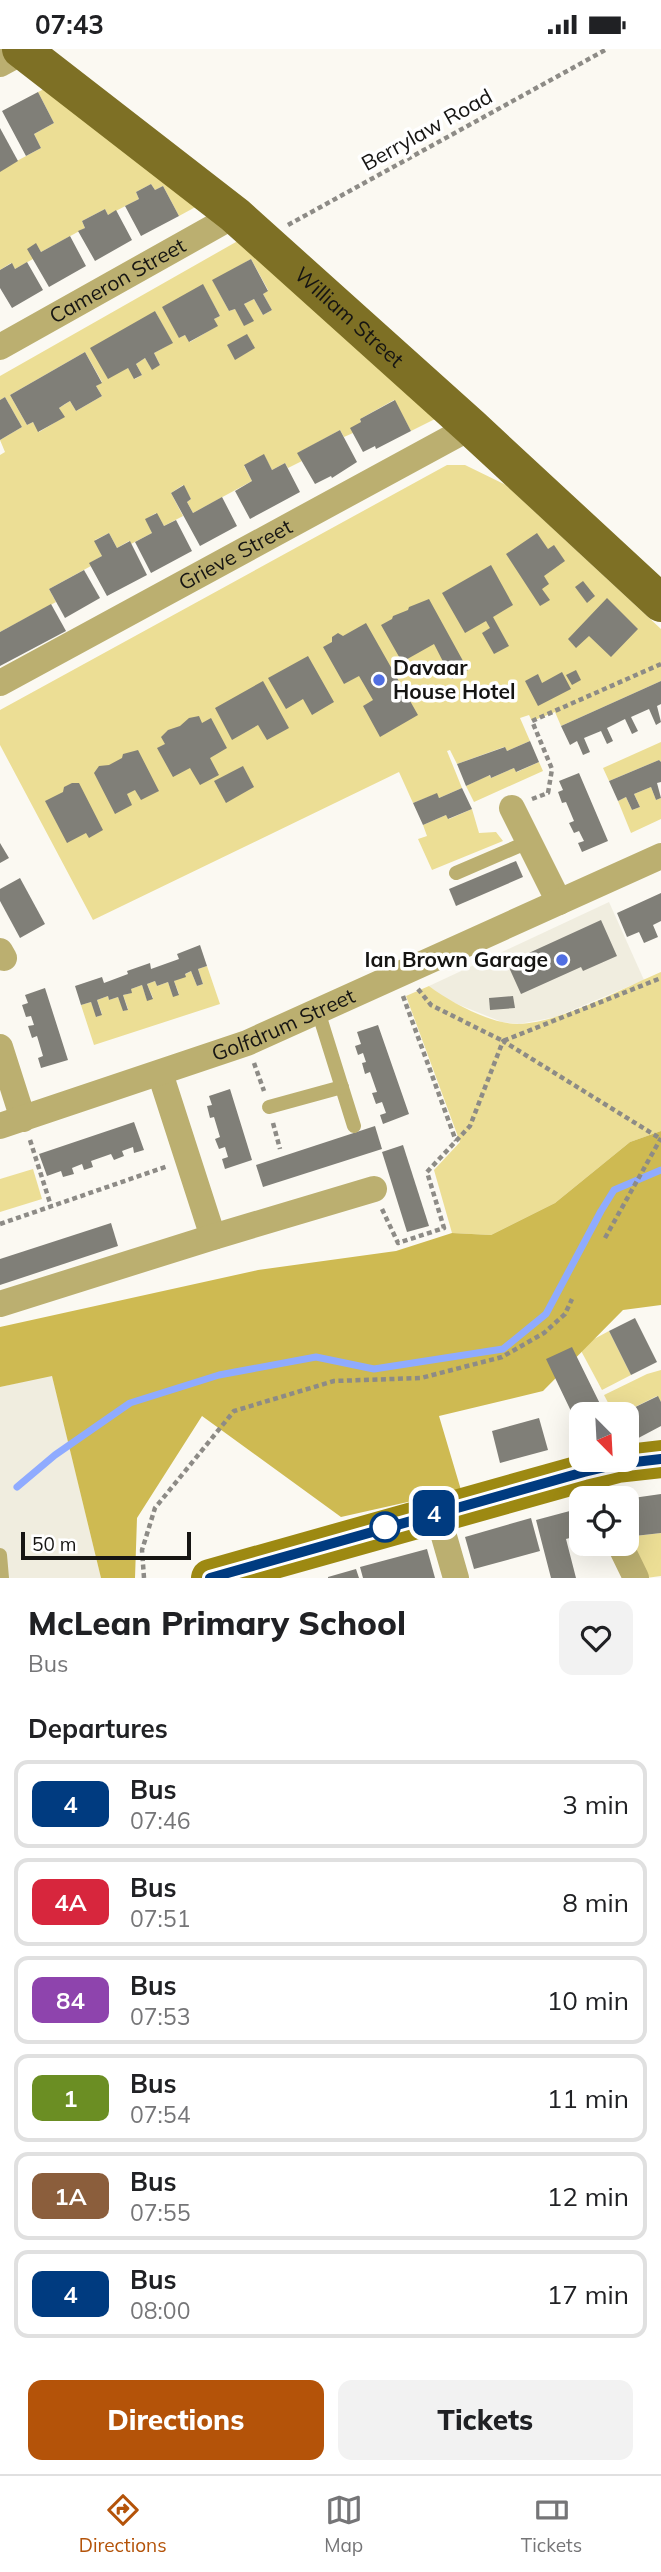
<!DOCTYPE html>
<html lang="en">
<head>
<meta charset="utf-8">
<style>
  :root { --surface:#fff; --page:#f2f2f2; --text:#202124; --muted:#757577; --line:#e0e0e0; --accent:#b45309 }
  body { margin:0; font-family:Mulish,sans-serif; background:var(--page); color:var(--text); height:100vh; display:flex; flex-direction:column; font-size:26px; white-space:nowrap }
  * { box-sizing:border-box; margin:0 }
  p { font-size:23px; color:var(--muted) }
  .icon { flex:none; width:38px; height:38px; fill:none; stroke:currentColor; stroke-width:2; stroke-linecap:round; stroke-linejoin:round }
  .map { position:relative; height:1529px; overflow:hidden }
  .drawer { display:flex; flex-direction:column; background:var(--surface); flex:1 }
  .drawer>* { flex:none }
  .badge { padding:0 14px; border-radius:10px; font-size:24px; line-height:46px }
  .needle { width:46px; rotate:156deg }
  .tools { position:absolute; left:569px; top:1353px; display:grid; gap:14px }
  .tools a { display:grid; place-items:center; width:70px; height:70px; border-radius:14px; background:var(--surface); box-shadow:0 7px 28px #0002; font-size:35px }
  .scale { position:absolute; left:21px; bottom:18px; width:170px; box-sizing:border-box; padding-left:7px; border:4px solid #161513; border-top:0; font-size:19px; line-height:24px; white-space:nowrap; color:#161513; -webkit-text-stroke:5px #fff; paint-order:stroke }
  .map>.badge { position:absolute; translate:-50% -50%; box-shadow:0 0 0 4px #fff }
  h2 { padding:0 28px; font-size:26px; line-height:63px }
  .round { display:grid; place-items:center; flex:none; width:74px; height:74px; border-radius:14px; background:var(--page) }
  .headline { display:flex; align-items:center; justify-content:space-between; height:119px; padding:0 28px }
  h1 { font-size:33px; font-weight:800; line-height:52px }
  .action { display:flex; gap:14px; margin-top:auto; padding:14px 28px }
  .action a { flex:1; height:80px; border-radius:14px; background:var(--accent); color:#fff; font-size:28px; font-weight:800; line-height:80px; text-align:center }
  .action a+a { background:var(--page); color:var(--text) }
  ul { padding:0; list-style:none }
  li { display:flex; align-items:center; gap:21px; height:88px; margin:0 14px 10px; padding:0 14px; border:4px solid var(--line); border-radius:14px }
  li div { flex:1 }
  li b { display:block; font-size:26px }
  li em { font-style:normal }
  li .badge { min-width:77px; font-weight:700; text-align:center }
  .status { display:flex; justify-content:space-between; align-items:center; height:49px; padding:0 35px; background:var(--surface); direction:ltr }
  .status svg { height:19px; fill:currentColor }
  .dock { display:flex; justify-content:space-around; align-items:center; height:98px; border-top:2px solid var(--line); background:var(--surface); font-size:19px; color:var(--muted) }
  .dock a { display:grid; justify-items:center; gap:4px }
  .dock .active { color:var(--accent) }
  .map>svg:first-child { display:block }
  .built { fill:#f0eddf }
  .green { fill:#ecde95; fill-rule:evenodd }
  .forest { fill:#ceba52 }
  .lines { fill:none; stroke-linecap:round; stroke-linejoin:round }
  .stream { stroke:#8fabff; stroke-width:7 }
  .building { fill:#807f78 }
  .path { stroke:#8d8b86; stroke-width:4.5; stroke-dasharray:5 3.5; stroke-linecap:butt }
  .service { stroke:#bbaf70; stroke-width:14 }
  .minor { stroke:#bbaf70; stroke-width:26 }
  .secondary { stroke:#9d8912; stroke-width:38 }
  .primary { stroke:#7e7025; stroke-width:38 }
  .line-casing { stroke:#fff; stroke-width:16 }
  .line { stroke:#003b80; stroke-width:10 }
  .poi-dot { fill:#506ee2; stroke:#fff; stroke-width:2.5 }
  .stop-dot { fill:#fff; stroke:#003b80; stroke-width:3.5 }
  .labels { text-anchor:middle; stroke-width:7; stroke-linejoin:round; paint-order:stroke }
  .street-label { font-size:21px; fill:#161513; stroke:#fff }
  .poi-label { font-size:21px; font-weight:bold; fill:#161513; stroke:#fff; text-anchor:start }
</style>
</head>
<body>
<div class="status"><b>07:43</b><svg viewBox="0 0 49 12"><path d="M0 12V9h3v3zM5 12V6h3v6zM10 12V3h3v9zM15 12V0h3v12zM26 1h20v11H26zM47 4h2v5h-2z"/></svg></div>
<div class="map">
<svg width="661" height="1529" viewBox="0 0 661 1529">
  <rect width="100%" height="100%" fill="#fbf9f2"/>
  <!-- built -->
  <g class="built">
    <path d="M609,853L644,931L556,968L519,975L502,973L447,951L429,937Z"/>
    <path d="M52,1326L101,1529H0V1338Z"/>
  </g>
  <!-- green -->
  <g class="green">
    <path d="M50,37L201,155L179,167L163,137L155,141L151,135L136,143L139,150L108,166L105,160L82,172L85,179L41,203L36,195L33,210L15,220L11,214L0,221V121L41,99L34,85L54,74L38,43Z"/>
    <path d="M243,189L445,365L411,382L394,351L360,370L361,373L353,384L344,388L340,381L298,404L302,412L288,419L285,414L272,421L264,406L244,417L252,432L193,464L187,453L191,450L183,436L171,444L183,467L164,477L156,464L146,470L152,484L131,495L129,492L117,499L109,484L95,491L102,507L90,514L91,517L49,540L56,553L0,583V406L5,403L0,391L22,378L5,348L0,351V327ZM251,210L268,241L263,245L272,261L263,266L254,250L244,255L253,271L235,260L229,262L213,232ZM203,236L220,267L214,270L217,277L190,293L185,286L179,289ZM155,262L172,294L154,304L160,316L152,320L145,309L136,315L142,326L135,330L128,319ZM85,303L102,333L96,337L102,347L76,362L70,352L59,359L64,368L39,383L33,373L27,376L10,346Z"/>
    <path d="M447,416H465L506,436L661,580V632L561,677L555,663L532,672L529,666L520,669L530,692L507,702L504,698L457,715L450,701L447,702L462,739L439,749L436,745L413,754L399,723L93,871L0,696V661Z"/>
    <path d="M661,693V713L659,711L609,732L603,719Z"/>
    <path d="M539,713L543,722L474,753L466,737L489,726L491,729L514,719L517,723Z"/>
    <path d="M651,738L656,751L661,749V770L631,784L618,752L626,748L632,761L640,758L634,745Z"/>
    <path d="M472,760L479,784L496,783L503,792L432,821L418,790L427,787L423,776L446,766L449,770Z"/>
    <path d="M207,917L220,955L94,996L81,956L91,953L97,968L102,965L97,951L108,947L109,951L118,948L124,962L128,960L123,946L131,944V940L142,936L147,951L153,949L147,935L155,932L157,937L168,933L173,947L179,945L174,932L191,922L197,937L203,935L198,920Z"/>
    <path d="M661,923V1082L630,1093L555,1154L491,1186L452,1184L434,1121L460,1093L406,947L429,937C450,953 490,975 518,975C560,974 621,940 661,923Z"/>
    <path d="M33,1120L42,1150L0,1163V1130Z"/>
    <path d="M609,1282L631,1326L602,1341L579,1298Z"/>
    <path d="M661,1321V1353L657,1347L621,1365H614L604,1346L647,1325Z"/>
    <path d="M661,1484V1527L646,1529L627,1488Z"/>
  </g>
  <!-- forest -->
  <path class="forest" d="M661,1082V1256L623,1261L543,1342L439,1367L461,1441L341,1468L202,1367L137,1469L135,1529H101L52,1327L0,1338V1278L258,1221L396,1202L452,1184L491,1186L555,1154L630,1093Z"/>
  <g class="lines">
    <!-- stream -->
    <path class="stream" d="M17,1438L55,1406L130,1354L219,1326L316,1308L374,1320L503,1300L546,1265L601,1162L614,1141L661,1121"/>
  </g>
  <!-- building -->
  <g class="building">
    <path d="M38,43L54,74L34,85L41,99L26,107L2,62Z"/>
    <path d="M0,79L18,112L0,123Z"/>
    <path d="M151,135L155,141L163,137L179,167L141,187L125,157L139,150L136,143Z"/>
    <path d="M105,160L108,166L116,161L132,191L95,212L78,182L85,179L82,172Z"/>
    <path d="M70,187L86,217L49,238L27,200L36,194L41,203Z"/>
    <path d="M251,210L268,242L263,245L272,261L263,266L254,250L244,255L254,272L244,277L235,260L229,262L212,231Z"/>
    <path d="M27,213L43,241L12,259L0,239V221L12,214L15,220Z"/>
    <path d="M203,235L220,267L214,270L218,277L189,293L185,286L179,289L162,258Z"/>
    <path d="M155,262L173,294L154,304L160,316L152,321L145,309L136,315L142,326L134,330L128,319L108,330L90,299Z"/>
    <path d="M247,285L255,299L235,311L227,296Z"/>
    <path d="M85,303L102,334L96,337L102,347L76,362L70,352L65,355L59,359L65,368L38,383L33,373L27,376L10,346Z"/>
    <path d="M5,348L22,378L0,391V351Z"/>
    <path d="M395,351L411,382L376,400L375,397L363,403L350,379L361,373L360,370Z"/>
    <path d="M340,381L357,413L332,429L331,427L315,435L297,404Z"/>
    <path d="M264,405L272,421L285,414L300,443L250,470L235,442L252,432L244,416Z"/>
    <path d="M184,436L191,450L187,453L193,464L222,448L237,477L200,497L171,444Z"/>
    <path d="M157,464L164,477L176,471L192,502L151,524L135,493L152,484L145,470Z"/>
    <path d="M109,484L117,499L130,492L147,526L107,547L89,514L102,507L94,492Z"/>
    <path d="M537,484L548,500L554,496L565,512L544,527L549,535L542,540L550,551L540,557L506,505Z"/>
    <path d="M491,516L513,556L493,568L509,597L494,605L482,584L490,579L486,572L465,584L442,544Z"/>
    <path d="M84,521L100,549L65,569L49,540Z"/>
    <path d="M583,532L595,547L587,554L575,538Z"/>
    <path d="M607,549L638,580L611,608L589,587L576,599L568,590Z"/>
    <path d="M429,550L468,621L452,630L434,595L402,613L381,576L392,570L393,567L408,561L409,558Z"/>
    <path d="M51,555L66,582L0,617V583Z"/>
    <path d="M366,574L418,666L380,688L363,657L373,651L359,627L344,635L323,598L332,593V588L338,584L343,587Z"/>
    <path d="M308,607L334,653L312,666L303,650L286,660L268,629Z"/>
    <path d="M576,621L581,631L572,636L566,626Z"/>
    <path d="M562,623L571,640L538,657L525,632L538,625L542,634Z"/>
    <path d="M263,632L289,679L267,691L258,676L232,691L215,659Z"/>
    <path d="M661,632V655L657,657L661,673L656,676L649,660L631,668L638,682L632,685L625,670L607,679L613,692L607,695L601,682L584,689L590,703L583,706L577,692L570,696L561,677Z"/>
    <path d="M199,667L202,674L211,669L227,699L210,709L219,726L200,736L190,719L173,728L157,699L165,695L161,688L168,681L180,677L189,669Z"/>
    <path d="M530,692L539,713L516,723L514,719L491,729L490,726L466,737L457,715L505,698L507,702Z"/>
    <path d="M138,701L159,742L141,751L135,741L127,745L132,756L115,765L94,724L99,717L109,716L122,709L123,705Z"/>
    <path d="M659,711L661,713V733L657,734L661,749L656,751L651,738L634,745L640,758L632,761L626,748L618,752L609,732Z"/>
    <path d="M243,717L254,738L226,754L214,732Z"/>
    <path d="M579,724L608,792L582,803L578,794L584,792L579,782L574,784L569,774L574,772L566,753L562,754L558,743L563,741L559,732Z"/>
    <path d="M72,734H79L103,781L89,789L86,784L67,794L45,752L63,743L64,738Z"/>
    <path d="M462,739L472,760L448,770L446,766L423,776L413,754L437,744L439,749Z"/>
    <path d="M0,794L9,809L0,814Z"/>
    <path d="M516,812L523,828L456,857L449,840Z"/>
    <path d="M20,829L45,875L20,889L0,852V840Z"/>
    <path d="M661,844V872L653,876L658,888L644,894L639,883L627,888L617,864Z"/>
    <path d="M601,871L617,907L583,922L581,918L521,945L507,914Z"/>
    <path d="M200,896L207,917L198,920L203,935L197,937L191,922L185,925L186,928L174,932L179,946L173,948L168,933L157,937L155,932L147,935L153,950L147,952L142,936L131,940L132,944L123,946L128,961L123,962L118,948L109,951L108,947L97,951L102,966L96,968L91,953L81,956L75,937L102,928L104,934L128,925L127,922L150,914L151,920L179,910L177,905Z"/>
    <path d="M45,939L68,1011L41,1019L38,1009L43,1007L37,987L32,989L28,977L34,976L31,967L26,968L22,956L28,954L25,946Z"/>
    <path d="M513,947L515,959L490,961L489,949Z"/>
    <path d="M378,976L409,1065L383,1075L380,1066L386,1064L382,1053L376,1055L372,1044L377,1043L370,1023L365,1025L362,1014L366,1013L363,1004L358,1006L355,997L361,995L357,983Z"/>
    <path d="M230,1040L252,1111L225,1120L222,1110L228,1108L225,1098L219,1100L215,1090L220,1088L214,1068L210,1069L207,1057L212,1056L209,1047Z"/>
    <path d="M134,1073L144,1101L134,1104L133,1098L122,1102L124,1107L114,1111L111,1105L91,1112L93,1118L84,1121L82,1115L72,1119L74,1125L63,1128L61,1122L47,1127L39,1105Z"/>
    <path d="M375,1077L382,1100L263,1138L256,1116Z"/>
    <path d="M403,1096L429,1177L407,1183L382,1103Z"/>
    <path d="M111,1174L118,1197L0,1236V1210Z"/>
    <path d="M635,1269L657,1313L631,1326L609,1282Z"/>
    <path d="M572,1298L605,1365H581V1383L546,1310Z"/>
    <path d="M658,1347L661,1353V1377L629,1394L626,1390V1365H621Z"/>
    <path d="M539,1369L548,1401L500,1414L492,1382Z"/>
    <path d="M661,1445V1484L626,1488V1450Z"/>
    <path d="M581,1459V1494H607L610,1500L582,1507L577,1487L566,1490L576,1529H551L536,1471Z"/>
    <path d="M531,1469L540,1502L474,1520L465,1488Z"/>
    <path d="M427,1500L435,1529H363L360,1518Z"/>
    <path d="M356,1520L359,1529H328V1528Z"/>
  </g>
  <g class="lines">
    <!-- path -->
    <g class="path">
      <path d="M288,176L607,0"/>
      <path d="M532,750L548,744L552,720L532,672L661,615"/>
      <path d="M418,940L431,956L503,992L661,929"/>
      <path d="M403,947L456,1092"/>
      <path d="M254,1014L264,1042"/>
      <path d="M273,1074L280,1100"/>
      <path d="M30,1091L51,1157"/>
      <path d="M382,1160L398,1194L444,1179L427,1123L470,1077L503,992L661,1090"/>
      <path d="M0,1175L168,1117"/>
      <path d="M605,1189L661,1089"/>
      <path d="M144,1529L142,1501L155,1459L234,1362L334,1332L421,1329L502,1308L544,1284L565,1265L572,1250"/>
    </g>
    <!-- service -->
    <g class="service">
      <path d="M456,824L528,793"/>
      <path d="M318,962L354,1077"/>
      <path d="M269,1058L342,1038"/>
      <path d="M0,1506L2,1529"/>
    </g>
    <!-- minor -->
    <g class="minor">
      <path d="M0,15L24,2"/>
      <path id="s1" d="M0,298L235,166"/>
      <path id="s2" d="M0,634L471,378"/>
      <path d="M512,759L559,853"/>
      <path d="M0,902L4,909"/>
      <path d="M0,998L23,1070"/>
      <path d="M160,1024L213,1188"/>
      <path id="s3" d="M0,1077L247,994L661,807"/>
      <path d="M0,1255L213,1188L374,1140"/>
      <path d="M584,1424L596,1449"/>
      <path d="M437,1463L456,1529"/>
      <path d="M619,1494L636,1529"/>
    </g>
    <!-- secondary -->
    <path class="secondary" d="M210,1529L584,1424L618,1415L661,1410"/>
    <!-- primary -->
    <path class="primary" id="s4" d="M21,0L235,166L471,378L661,554"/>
  </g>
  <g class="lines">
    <!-- line casing -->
    <g class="line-casing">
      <path id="line" d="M210,1529L584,1423L618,1415L661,1410"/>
    </g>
    <!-- line -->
    <use href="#line" class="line"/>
  </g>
  <!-- markers -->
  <g class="poi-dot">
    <circle cx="379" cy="631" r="7"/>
    <circle cx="562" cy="911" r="7"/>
  </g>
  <circle class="stop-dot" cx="385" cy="1478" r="14"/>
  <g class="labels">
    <!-- street labels -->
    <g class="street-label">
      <text transform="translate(427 81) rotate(-29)" y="7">Berrylaw Road</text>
      <text dy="7" stroke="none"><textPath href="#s1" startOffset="135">Cameron Street</textPath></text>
      <text dy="7" stroke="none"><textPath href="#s4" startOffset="424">William Street</textPath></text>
      <text dy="7" stroke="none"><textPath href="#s2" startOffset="268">Grieve Street</textPath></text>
      <text dy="7" stroke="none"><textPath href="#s3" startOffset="301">Golfdrum Street</textPath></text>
    </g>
    <!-- poi labels -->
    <g class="poi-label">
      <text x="393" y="626">Davaar<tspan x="393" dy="24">House Hotel</tspan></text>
      <text x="548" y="918" text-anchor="end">Ian Brown Garage</text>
    </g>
  </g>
</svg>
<div class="tools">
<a><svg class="needle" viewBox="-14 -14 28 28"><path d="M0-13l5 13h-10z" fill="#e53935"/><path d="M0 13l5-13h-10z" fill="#757577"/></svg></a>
<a><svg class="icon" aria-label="locate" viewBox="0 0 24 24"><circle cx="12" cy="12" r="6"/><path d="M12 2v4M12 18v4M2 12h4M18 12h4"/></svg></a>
</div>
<div class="scale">50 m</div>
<b class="badge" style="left:434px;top:1464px;background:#003b80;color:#fff">4</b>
</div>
<section class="drawer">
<div class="headline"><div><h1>McLean Primary School</h1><p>Bus</p></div><a class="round"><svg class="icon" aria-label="heart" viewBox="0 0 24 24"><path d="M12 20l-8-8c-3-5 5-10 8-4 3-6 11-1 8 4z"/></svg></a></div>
<h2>Departures</h2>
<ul>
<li><span class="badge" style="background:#003b80;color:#fff">4</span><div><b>Bus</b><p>07:46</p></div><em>3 min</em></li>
<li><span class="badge" style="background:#d7263d;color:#fff">4A</span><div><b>Bus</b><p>07:51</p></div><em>8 min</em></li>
<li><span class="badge" style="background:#8e44ad;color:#fff">84</span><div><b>Bus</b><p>07:53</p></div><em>10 min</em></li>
<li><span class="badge" style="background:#6b8e23;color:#fff">1</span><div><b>Bus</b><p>07:54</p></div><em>11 min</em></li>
<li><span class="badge" style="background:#8b5e3c;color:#fff">1A</span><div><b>Bus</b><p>07:55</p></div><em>12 min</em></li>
<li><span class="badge" style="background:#003b80;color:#fff">4</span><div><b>Bus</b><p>08:00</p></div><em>17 min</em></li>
</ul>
<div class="action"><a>Directions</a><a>Tickets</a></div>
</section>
<nav class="dock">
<a class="active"><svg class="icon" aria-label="directions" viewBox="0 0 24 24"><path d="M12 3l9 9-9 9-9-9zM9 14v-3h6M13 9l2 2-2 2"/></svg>Directions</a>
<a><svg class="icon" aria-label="map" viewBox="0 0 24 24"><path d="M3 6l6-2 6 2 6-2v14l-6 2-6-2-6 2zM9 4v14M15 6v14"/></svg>Map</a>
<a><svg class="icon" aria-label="tickets" viewBox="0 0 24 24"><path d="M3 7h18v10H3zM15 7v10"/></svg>Tickets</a>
</nav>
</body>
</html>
